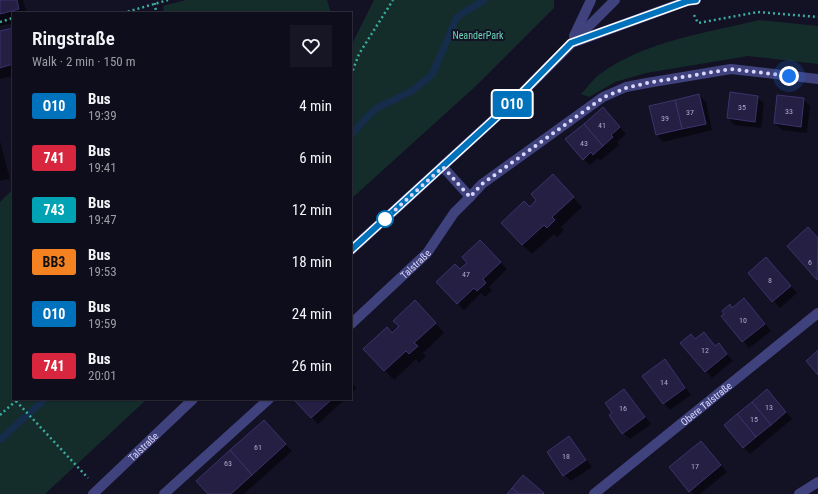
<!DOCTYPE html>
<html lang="en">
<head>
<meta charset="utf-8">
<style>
  :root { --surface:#0e0d1b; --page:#171624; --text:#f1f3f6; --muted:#9b9ca3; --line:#2e2d3a }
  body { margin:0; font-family:"Roboto Condensed",sans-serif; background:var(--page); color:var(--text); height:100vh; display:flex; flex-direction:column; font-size:15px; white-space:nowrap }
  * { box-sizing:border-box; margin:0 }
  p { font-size:13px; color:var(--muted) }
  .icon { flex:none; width:22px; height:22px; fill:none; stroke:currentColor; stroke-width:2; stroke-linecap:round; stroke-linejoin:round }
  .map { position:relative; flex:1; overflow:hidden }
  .drawer { position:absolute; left:12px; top:12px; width:340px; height:388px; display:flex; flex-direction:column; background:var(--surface); border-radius:0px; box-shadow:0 1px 3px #0004,0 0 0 1px var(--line) }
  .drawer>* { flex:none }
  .badge { padding:0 8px; border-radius:3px; font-size:14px; line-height:26px }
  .you { position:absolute; width:20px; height:20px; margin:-10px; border:3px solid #fff; border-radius:50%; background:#1a73e8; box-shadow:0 0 0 6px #1a73e833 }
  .map>.badge { position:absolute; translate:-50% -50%; box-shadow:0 0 0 2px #fff }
  .round { display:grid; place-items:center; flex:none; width:42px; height:42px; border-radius:0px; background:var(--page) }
  .overview { display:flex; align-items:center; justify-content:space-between; height:68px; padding:0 20px }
  h1 { font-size:19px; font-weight:600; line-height:30px }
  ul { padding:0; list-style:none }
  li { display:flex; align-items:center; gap:12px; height:52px; padding:0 20px }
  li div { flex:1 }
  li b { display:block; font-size:15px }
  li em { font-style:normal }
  li .badge { min-width:44px; font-weight:700; text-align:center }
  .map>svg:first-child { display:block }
  .green { fill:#142d2b }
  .shadow { fill:#0007 }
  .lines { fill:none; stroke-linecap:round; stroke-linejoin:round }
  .stream { stroke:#152c4a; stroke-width:7 }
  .building { fill:#241f43; stroke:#3b336d }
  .path { stroke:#3bac9f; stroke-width:2.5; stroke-dasharray:2 3; stroke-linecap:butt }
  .minor { stroke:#40427e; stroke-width:10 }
  .line-casing { stroke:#fff; stroke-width:9 }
  .line { stroke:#0072bc; stroke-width:6 }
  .walk { stroke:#d9d7fb; stroke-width:4; stroke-dasharray:0 7.2 }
  .stop-dot { fill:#fff; stroke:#0072bc; stroke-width:2 }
  .labels { text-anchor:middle; stroke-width:4; stroke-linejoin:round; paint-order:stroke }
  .number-label { font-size:8px; fill:#aca9cd }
  .park-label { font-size:10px; fill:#6ad5b4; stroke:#131124 }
  .street-label { font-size:10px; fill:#d9d7fb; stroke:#131124 }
</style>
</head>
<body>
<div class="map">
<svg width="818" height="494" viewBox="0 0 818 494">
  <rect width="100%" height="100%" fill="#131124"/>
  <!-- green -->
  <g class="green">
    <path d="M186,0H327L331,13H164L163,6Z"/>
    <path d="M374,0H554V8L477,85L351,199V46Z"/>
    <path d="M759,20L818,26V64L748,56L646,73L615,82L589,97L581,94C587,88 593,79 600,74C645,41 706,33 759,20Z"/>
    <path d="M13,189V399H147L45,494H0V202Z"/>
  </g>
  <!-- shadow -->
  <g class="shadow">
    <path d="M0,0H23L27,13H13V23L0,26Z"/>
    <path d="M13,29V76L0,79V32Z"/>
    <path d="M699,95L706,102L712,130L663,142L657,135L650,107Z"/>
    <path d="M757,97L764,103L761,128L734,125L728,118Z"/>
    <path d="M803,99L810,106L807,133L782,130L775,123Z"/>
    <path d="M609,115L626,134L617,142L619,145L600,161L598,158L590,165L583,159Z"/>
    <path d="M0,141L10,179L0,181Z"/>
    <path d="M562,185L582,207L561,227L564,230L557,237L554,234L532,254L522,245Z"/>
    <path d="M808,228L818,238V279L789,246Z"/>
    <path d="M487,248L507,269L489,287L492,290L485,297L481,293L464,310L437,282L461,271Z"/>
    <path d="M773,265L797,293L780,308L749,273Z"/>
    <path d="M744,299L771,331L749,348L723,316Z"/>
    <path d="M424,311L444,333L423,353L426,356L419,363L416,359L394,380L365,349L392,334Z"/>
    <path d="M696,340H710L716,347L718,344L733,361L712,378L682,343Z"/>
    <path d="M665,361L691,395L670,410L664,403Z"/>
    <path d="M351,382L357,388L351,394Z"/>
    <path d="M624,390L651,424L630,439L623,433L613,413Z"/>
    <path d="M774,397L792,419L750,454L743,447Z"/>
    <path d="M294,399H345L318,424Z"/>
    <path d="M270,428L292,451L244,494H209Z"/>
    <path d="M569,437L592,467L571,481L564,475Z"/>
    <path d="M701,442L727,472L700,494H693L690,491Z"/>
  </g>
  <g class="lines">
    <!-- stream -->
    <g class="stream">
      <path d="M351,135L368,116L377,108L412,91L432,75L457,17L484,0"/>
      <path d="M0,440L45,399"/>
    </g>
  </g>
  <!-- building -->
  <g class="building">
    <path d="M0,0H17L19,9L0,14Z"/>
    <path d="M13,28V64L0,68V31Z"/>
    <path d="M730,92L758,96L755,122L727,118Z"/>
    <path d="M699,94L706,124L682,129L675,100Z"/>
    <path d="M777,95L804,98L801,127L774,123Z"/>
    <path d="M675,100L682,129L656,135L649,106Z"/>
    <path d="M603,107L620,127L611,135L613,137L603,146L584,124Z"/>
    <path d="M584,124L603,146L593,155L591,152L583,160L565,139Z"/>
    <path d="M553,174L574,197L552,217L555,220L547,228L544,225L522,245L501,223L524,201L530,207L536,200L531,194Z"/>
    <path d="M808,227L818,238L817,280L787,246Z"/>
    <path d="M480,240L501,262L483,279L486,283L477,291L474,288L457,304L436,282L455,264L460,269L467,263L462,257Z"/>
    <path d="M766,257L791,286L772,302L748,273Z"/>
    <path d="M744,298L765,324L742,342L721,316L724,314L722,311L730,304L732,308Z"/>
    <path d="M415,300L436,323L414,343L418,346L409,354L406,351L384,371L363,349L387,327L392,333L399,326L393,321Z"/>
    <path d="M704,332L715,346L719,343L727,354L705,372L680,343L691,334L695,339Z"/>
    <path d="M818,350V375L806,361Z"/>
    <path d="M665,359L685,388L663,404L642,376Z"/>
    <path d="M624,389L645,417L622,434L609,415L612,413L605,403Z"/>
    <path d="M767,389L786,412L771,425L752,402Z"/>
    <path d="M293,399H330L331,400L311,418Z"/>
    <path d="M752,402L771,425L756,437L737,414Z"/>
    <path d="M737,414L756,437L743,448L724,425Z"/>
    <path d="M264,420L286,444L252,475L230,450Z"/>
    <path d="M569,436L586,460L563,476L547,452Z"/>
    <path d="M701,441L721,465L689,492L669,467Z"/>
    <path d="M230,450L252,475L231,494H208L196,481Z"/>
    <path d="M523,475L544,493L543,494H519L512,488Z"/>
    <path d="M512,488L519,494H507Z"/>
  </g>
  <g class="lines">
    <!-- path -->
    <g class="path">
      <path d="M155,3L156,13"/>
      <path d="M28,13H32"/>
      <path d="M123,13L168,0"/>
      <path d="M694,15L698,23L758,12L818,17"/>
      <path d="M0,22L13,18"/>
      <path d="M351,75L359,54L393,0"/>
      <path d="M16,401L88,478"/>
      <path d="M0,415L18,399"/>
    </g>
    <!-- minor -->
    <g class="minor">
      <path d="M574,36L591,0"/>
      <path d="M575,42L687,1L696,0"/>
      <path d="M443,167L470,197L482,184L603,97L626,87L647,83L731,69L818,79"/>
      <path d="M351,250L515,100L615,0"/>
      <path id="s1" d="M351,324L427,253L454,213L470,197"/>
      <path id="s2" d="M93,494L193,399"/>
      <path d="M164,494L269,399"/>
      <path id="s3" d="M594,494L818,313"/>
      <path d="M799,494L818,482"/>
    </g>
  </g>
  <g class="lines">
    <!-- line casing -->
    <g class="line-casing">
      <path id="line" d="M351,250L515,100L571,43L688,1L696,0"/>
    </g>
    <!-- line -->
    <use href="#line" class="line"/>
    <!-- walk -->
    <path class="walk" d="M385,219L443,167L470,197L482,184L604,97L626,88L647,83L731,69L789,76"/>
  </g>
  <!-- markers -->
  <circle class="stop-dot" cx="385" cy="219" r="8"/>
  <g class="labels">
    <!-- number labels -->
    <g class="number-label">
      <text x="742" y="110">35</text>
      <text x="789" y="114">33</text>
      <text x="690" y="115">37</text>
      <text x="665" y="121">39</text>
      <text x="602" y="128">41</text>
      <text x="584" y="146">43</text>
      <text x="810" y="265">6</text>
      <text x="466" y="277">47</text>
      <text x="770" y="283">8</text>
      <text x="743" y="323">10</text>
      <text x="705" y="353">12</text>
      <text x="664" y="385">14</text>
      <text x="769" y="410">13</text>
      <text x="623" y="411">16</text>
      <text x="754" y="422">15</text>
      <text x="258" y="450">61</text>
      <text x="566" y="459">18</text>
      <text x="228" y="466">63</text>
      <text x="695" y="469">17</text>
    </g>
    <!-- park labels -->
    <g class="park-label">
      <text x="478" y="39">NeanderPark</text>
    </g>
    <!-- street labels -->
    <g class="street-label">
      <text dy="4" stroke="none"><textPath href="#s1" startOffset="88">Talstraße</textPath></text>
      <text dy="4" stroke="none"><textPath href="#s3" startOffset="144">Obere Talstraße</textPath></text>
      <text dy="4" stroke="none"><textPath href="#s2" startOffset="69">Talstraße</textPath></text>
    </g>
  </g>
</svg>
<div class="you" style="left:789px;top:76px"></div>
<b class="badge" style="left:512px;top:104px;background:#0072bc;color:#fff">O10</b>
<section class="drawer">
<div class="overview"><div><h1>Ringstraße</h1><p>Walk · 2 min · 150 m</p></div><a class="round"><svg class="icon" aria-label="heart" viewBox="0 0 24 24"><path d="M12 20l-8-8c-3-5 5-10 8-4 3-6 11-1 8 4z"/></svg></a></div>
<ul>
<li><span class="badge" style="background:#0072bc;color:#fff">O10</span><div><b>Bus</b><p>19:39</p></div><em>4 min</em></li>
<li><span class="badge" style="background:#d7263d;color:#fff">741</span><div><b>Bus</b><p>19:41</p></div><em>6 min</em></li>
<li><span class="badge" style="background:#00a3b4;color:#fff">743</span><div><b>Bus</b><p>19:47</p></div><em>12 min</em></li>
<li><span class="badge" style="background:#f58220;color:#111">BB3</span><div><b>Bus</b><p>19:53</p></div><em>18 min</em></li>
<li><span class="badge" style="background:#0072bc;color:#fff">O10</span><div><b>Bus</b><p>19:59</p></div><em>24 min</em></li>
<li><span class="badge" style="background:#d7263d;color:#fff">741</span><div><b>Bus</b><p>20:01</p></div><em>26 min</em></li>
</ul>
</section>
</div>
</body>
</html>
